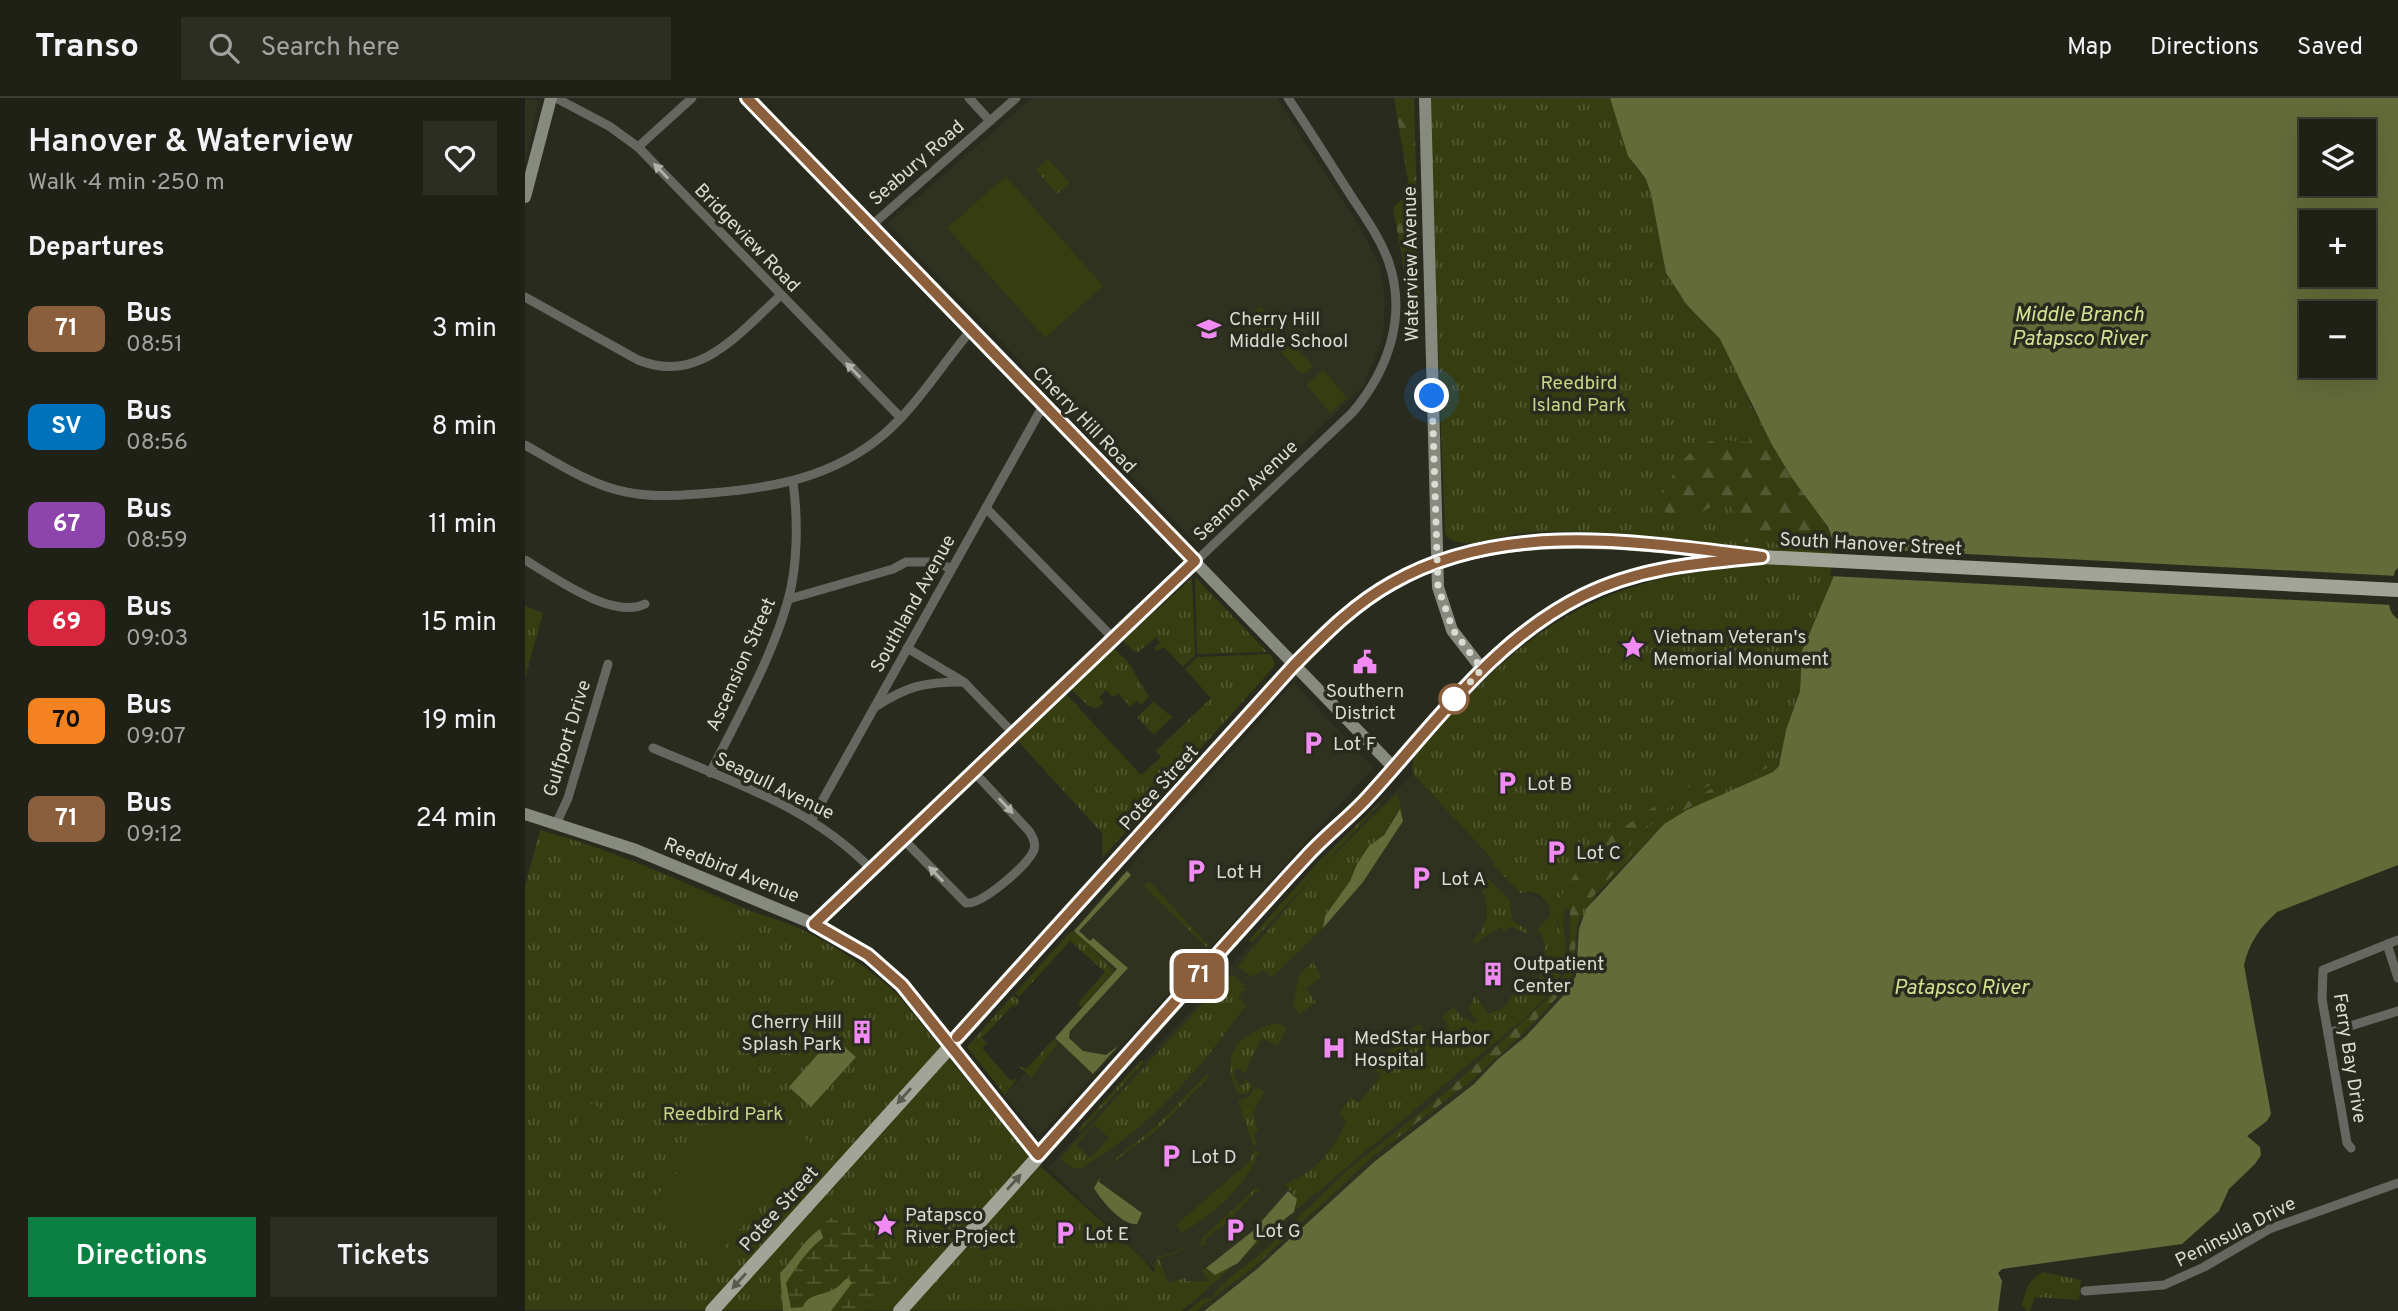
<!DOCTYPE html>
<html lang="en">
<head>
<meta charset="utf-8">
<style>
  :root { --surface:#1f2016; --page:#2c2d23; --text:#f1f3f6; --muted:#a1a3a1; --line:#3c3e35; --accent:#0b8043 }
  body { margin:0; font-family:Overpass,sans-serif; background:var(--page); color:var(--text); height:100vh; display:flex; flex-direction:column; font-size:26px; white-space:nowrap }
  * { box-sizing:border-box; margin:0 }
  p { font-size:23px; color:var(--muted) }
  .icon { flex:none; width:38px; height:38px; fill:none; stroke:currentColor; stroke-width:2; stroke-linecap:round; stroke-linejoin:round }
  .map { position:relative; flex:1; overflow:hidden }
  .details { display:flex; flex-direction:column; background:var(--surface); width:525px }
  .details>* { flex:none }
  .badge { padding:0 14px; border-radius:10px; font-size:24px; line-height:46px }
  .buttons { position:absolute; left:1774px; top:21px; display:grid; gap:14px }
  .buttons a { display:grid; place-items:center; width:77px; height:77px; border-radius:0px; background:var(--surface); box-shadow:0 7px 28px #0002,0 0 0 2px var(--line); font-size:35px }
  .you { position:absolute; width:35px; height:35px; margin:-18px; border:5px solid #fff; border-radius:50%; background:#1a73e8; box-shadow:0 0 0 10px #1a73e833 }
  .map>.badge { position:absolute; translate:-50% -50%; box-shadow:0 0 0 4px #fff }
  h2 { padding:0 28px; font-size:26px; line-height:63px }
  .round { display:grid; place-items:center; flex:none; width:74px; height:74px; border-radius:0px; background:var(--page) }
  .head { display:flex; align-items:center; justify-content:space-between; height:119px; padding:0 28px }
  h1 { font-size:33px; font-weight:600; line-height:52px }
  .button { display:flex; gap:14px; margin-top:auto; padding:14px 28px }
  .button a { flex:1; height:80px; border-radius:0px; background:var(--accent); color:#fff; font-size:28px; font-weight:600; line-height:80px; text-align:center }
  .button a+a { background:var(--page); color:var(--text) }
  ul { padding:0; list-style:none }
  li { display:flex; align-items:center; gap:21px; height:98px; padding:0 28px }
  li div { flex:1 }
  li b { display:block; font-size:26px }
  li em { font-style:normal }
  li .badge { min-width:77px; font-weight:700; text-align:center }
  header { display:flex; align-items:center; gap:42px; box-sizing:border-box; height:98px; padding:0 35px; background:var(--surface); border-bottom:2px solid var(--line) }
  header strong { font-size:33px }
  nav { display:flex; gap:38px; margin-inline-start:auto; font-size:24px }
  .search { width:490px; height:63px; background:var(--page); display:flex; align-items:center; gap:18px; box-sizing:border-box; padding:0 24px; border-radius:0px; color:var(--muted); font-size:26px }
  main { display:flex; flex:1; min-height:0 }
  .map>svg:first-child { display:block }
  .built { fill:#2e321e }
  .grass { fill:url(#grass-tufts); fill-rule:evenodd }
  .forest { fill:url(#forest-firs) }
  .wetland { fill:url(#wetland-marsh) }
  .garden { fill:#363d10 }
  .water { fill:#636b39; fill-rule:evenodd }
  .pier { fill:#292b1e }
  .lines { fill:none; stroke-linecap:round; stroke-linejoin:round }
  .street { stroke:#666760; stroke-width:9 }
  .secondary { stroke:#878a7f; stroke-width:12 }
  .primary { stroke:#a1a496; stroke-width:14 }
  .oneway { fill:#b1b3ab }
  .oneway2 { fill:#595b4e }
  .line-casing { stroke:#fff; stroke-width:16 }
  .line { stroke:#8b5e3c; stroke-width:10 }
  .walk { stroke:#dadcd3; stroke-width:7; stroke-dasharray:0 12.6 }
  .stop-dot { fill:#fff; stroke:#8b5e3c; stroke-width:3.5 }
  .labels { text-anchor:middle; stroke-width:7; stroke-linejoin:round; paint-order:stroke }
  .street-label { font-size:19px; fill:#dadcd3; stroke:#292b1e }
  .poi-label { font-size:19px; fill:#dadcd3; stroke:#292b1e; text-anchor:start }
  .park-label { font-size:19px; fill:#c7d587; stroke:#292b1e }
  .water-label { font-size:21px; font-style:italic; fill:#d3e193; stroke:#292b1e }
</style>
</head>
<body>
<header>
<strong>Transo</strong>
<div class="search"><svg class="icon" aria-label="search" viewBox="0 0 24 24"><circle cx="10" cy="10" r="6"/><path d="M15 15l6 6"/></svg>Search here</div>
<nav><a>Map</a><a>Directions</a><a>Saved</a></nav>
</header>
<main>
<section class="details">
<div class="head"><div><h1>Hanover &amp; Waterview</h1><p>Walk · 4 min · 250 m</p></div><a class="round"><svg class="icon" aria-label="heart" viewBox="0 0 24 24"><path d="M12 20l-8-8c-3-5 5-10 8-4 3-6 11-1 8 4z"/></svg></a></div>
<h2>Departures</h2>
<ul>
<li><span class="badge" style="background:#8b5e3c;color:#fff">71</span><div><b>Bus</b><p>08:51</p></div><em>3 min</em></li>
<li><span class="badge" style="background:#0072bc;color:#fff">SV</span><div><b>Bus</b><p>08:56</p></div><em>8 min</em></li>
<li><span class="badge" style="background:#8e44ad;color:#fff">67</span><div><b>Bus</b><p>08:59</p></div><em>11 min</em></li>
<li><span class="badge" style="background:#d7263d;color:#fff">69</span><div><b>Bus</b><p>09:03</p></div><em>15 min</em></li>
<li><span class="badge" style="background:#f58220;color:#111">70</span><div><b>Bus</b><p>09:07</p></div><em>19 min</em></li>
<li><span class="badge" style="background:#8b5e3c;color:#fff">71</span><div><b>Bus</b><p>09:12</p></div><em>24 min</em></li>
</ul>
<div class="button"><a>Directions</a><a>Tickets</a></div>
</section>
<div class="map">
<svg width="1873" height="1213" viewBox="0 0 1873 1213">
  <defs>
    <pattern id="grass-tufts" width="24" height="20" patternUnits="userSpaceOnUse" patternTransform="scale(1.75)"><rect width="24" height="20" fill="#363d10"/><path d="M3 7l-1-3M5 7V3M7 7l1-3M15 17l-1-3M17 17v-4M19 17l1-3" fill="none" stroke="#525832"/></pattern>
    <pattern id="forest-firs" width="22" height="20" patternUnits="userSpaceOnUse" patternTransform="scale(1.75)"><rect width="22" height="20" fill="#363d10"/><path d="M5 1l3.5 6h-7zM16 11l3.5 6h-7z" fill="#525832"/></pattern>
    <pattern id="wetland-marsh" width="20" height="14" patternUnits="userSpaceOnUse" patternTransform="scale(1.75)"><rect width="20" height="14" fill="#363d10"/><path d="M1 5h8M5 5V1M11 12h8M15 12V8" fill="none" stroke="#525832"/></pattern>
  </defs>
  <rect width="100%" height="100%" fill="#292b1e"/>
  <!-- built -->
  <g class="built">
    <path d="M0,0L14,3L0,63Z"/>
    <path d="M507,0H752L841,139L855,170L860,202L858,240L838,289L673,447L362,126Z"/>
    <path d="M769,584L848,670L514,1038L480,998L587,875L546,834Z"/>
    <path d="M888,676L995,791L1059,818L1054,831L1051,878L1040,896L1001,938L972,962L949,986L849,1064L732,1171L678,1213H673L523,1070L811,751Z"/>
  </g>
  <!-- grass -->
  <g class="grass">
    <path d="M904,0H1085L1110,69L1121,81L1126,96L1141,175L1162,207L1195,241L1212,272L1226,308L1309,446L1312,462L1308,481L1277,553L1275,593L1261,632L1254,668L1248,674L1139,726L1071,797L1059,818L1031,806C1030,821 1036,834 1036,849C1035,889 985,923 952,941L958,954L772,1111L769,1097L759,1086C789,1076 810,1051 821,1022L814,1015L826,999L833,1005L856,979L845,965L879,943L876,938L895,926L899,933L902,931L907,942L924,930L917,918L929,909L938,921H944L948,926L952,923L944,910L950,897L963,916L980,909L990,893L1009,889C1018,875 1027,845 1012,832L1024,819C1028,802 1011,791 995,795L968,767V762L888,676C883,655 906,639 919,624C1000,534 1064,491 1184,471L1183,446C1121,438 1055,429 993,436C971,438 937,456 920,436Z"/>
    <path d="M523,61L545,85L532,96L511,72Z"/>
    <path d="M667,480L670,557L658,569L639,549L632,553L629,550L635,545L631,539L613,554L608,553L598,542Z"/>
    <path d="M670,480L673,482L742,554L672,556Z"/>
    <path d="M0,508L18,515L0,580Z"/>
    <path d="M589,550L603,564L624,599L616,607L612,603L605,609L593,595L588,599L581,592L574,599L579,604L572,610L563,608L546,591Z"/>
    <path d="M745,556L750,565L748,570L577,760V735L490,640L541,596L616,677L636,659L631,653L686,600L660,571L672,559Z"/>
    <path d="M628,604L647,619L629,637L612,619Z"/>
    <path d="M868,692L727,844L724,842L793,764Z"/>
    <path d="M872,695L877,715L873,712L858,737L850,743L832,766L825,783L800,818L798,830L747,879L738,872L726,879L713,868L793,773Z"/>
    <path d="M15,732C82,750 145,778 209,806C228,815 249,820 269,828C308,846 344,869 375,899L502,1056L618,1161L629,1175L631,1160L660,1150L667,1155L660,1151L634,1161L643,1185L660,1180L662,1183H684L676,1172L681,1170L684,1174C721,1177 732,1124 762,1120L657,1213L0,1212V789Z"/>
    <path d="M958,776L984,801L988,823L1002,832V836L987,828L978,833L975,829L949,846L947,843C968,825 963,805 954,783Z"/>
    <path d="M624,783L684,848L681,849L619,788Z"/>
    <path d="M546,833L553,836L589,873L557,909L553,905L580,874L545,843L494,899L490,895Z"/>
    <path d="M788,864L797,879L781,890L791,905L774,916L768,907L774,877Z"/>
    <path d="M706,875L719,887L717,889L722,890L713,899L721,907C675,971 626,1029 557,1070H547L535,1061L700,881L705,880ZM569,1026L584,1040L565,1060L551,1047Z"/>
    <path d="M488,897L495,904L491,909L488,907L457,940L462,945L457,950L485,982L492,981L480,997L442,949Z"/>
    <path d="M751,925L762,930L753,948L737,940L719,976L716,970L708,973L713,988L719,986L720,981L727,987L723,996H713C693,956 713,936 751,925Z"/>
    <path d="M529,941L533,945L506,980L494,968L501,971Z"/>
    <path d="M616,962L619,964L555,1034L553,1032Z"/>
    <path d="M681,977L685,978L632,1032L571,1077L631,1028Z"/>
    <path d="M730,989L739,993L728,1016L733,1033L728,1035L733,1048L728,1046L713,1003L724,999Z"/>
    <path d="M729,1051L734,1055C718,1091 689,1115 657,1135L651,1127L725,1063Z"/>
    <path d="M732,1089L736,1095L731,1093L701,1126L680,1141V1148L675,1147L677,1140Z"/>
    <path d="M1518,1174L1556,1182L1554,1202L1510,1199L1505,1213H1502L1497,1207C1501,1191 1503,1182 1518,1174Z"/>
  </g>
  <!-- forest -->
  <g class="forest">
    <path d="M869,0H889L895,221L880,177L868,109L885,95Z"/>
    <path d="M1226,308C1251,355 1290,397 1309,446L1219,444L1212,418L1202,403C1184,406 1160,429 1144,425L1136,401C1145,378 1165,344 1191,342C1202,341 1214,345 1225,344L1219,315Z"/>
    <path d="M1236,665L1246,668L1137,723L1059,808L1052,828L1048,875L1038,893L999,935L946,983L845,1061L730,1168L671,1213H662L677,1201L687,1200L694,1189L741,1151L824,1071L921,994L1020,903L1044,869L1045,814L1048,807L1127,726L1141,715Z"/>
    <path d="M1190,685C1130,712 1117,733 1074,777C1064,787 1044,798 1040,811C1035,826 1043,848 1040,864C1035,896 982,934 958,954L952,941C987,922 1047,882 1030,837L1035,831L1030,809L1051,774L1084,739L1157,690Z"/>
  </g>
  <!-- wetland -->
  <path class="wetland" d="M314,1117L336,1125L370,1162L369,1186L339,1213H306L326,1186L323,1180L308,1192L280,1203L278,1209L266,1210L261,1185C272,1169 282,1151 298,1140L294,1129L305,1120Z"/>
  <!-- garden -->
  <g class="garden">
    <path d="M481,78L578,188L520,240L422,130Z"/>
    <path d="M735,208L756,232L745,242L724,218Z"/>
    <path d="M767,245L788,268L777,277L756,254Z"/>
    <path d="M798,272L822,300L805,315L781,287Z"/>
    <path d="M170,791L214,809L201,841L158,824Z"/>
    <path d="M224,992L287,1047L185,1166L121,1110Z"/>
    <path d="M68,1005L77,1012L31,1065L23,1058Z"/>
  </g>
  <!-- water -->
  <g class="water">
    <path d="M1085,0H1873V470L1870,473C1867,489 1857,511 1873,521V767L1752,814C1735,829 1724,845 1719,867L1746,1016L1742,1023L1722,1038L1735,1049L1736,1057L1730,1066L1704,1091L1694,1113L1657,1146L1477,1171L1473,1175L1477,1183L1473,1213H679L732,1171L849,1064L949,986L972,962L1001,938L1040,896L1051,878L1054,831L1061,811L1139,726L1162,712L1248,674L1254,668L1261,632L1275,593L1277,553L1308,480L1312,462L1309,446L1303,429L1267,380L1246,345L1195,241L1162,207L1141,175L1126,96L1121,81L1103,58ZM1787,33H1839V86H1787ZM1787,124H1839V177H1787ZM1787,215H1839V268H1787Z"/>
    <path d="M875,711L878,723L838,784L798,830L800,818L825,783L832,766L844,748L859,737Z"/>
    <path d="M602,773L606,777L554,833L565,843L568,840L603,870L545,933L544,940L558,953L581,957L593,948L568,976L530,940L592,871L549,833Z"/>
    <path d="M308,939L331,959L286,1009L264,989Z"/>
    <path d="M575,1080L574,1084L617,1115L612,1126C597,1128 575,1101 569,1090Z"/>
    <path d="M763,1093L772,1101L769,1114L735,1139L713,1165L690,1177L681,1170L729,1132Z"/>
    <path d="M295,1131L298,1140C283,1151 272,1168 261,1185L266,1210L278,1209C283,1195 298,1198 309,1191C316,1188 317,1183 323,1180L327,1185L306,1213H258L255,1175C270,1160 278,1143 295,1131Z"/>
  </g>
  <!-- pier -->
  <path class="pier" d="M1306,449L1872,478L1867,507L1305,478L1308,462Z"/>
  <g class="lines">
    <!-- street -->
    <g class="street">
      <path d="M31,0L84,28L113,49L376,320"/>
      <path d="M444,0L465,23"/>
      <path d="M113,49L167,0"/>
      <path d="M346,128L491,0"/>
      <path d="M0,199L113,262C174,287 214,235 255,198"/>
      <path d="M0,347C32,365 65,387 101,394C129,400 157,397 186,395C249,390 308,379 358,337C393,307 417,266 447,231"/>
      <path d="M461,410L589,541"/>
      <path d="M0,462C29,479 87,522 120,506"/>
      <path d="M264,501L368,471L381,464H415L426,472"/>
      <path d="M382,550L439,584L489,636"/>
      <path d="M350,609C382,588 399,584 438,584"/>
      <path d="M128,650C207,684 285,708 346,771"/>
      <path d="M185,675C212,621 247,560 263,502C273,467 273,420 268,384"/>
      <path d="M287,721L519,306"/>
      <path d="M32,724L43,700L83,566"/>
      <path d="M378,741L441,805C457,807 500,769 508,754C512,747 508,739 504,733L449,674"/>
      <path d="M289,826L828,314C863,272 882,219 864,165C855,138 836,114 821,90C802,60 783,30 763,0"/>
      <path d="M1862,846L1873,880"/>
      <path d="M1803,935L1873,913"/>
      <path d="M1826,1050L1822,1045L1797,901L1798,872L1873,842"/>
      <path d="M1560,1193L1639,1187L1679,1169L1744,1131L1873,1085"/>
    </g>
    <!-- secondary -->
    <g class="secondary">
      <path d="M222,0L869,670"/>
      <path d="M900,0L913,489L927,532L957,571"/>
      <path d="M0,99L26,0"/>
      <path d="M0,716L111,752L289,826L326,846L377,887L513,1057"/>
    </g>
    <!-- primary -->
    <g class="primary">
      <path d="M187,1213L769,567C785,550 801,532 819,518C929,424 1074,440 1208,456"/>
      <path d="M375,1213L785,755L841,701L957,571L987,543L1012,524L1059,497L1111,477L1163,466L1237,459L1873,492"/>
    </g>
  </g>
  <!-- one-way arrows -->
  <defs><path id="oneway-solid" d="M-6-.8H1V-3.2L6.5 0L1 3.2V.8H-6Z" transform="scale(1.75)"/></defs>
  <g class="oneway">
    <use href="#oneway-solid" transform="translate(136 73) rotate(-134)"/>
    <use href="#oneway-solid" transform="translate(328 272) rotate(-135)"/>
    <use href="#oneway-solid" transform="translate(481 708) rotate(47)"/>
    <use href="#oneway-solid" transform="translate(411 776) rotate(-134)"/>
  </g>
  <g class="oneway2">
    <use href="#oneway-solid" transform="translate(379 998) rotate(132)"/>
    <use href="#oneway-solid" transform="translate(489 1084) rotate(-48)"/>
    <use href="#oneway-solid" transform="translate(214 1183) rotate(132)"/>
  </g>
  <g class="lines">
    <!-- line casing -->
    <g class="line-casing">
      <path id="line" d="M222,0L670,463L289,826L343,857L377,887L513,1057C603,957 691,856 782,758C801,737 824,720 843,699C910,626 967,543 1057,498C1114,469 1175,465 1237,459C1115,444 979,421 867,485C829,506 800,536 769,567L432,939"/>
    </g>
    <!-- line -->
    <use href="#line" class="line"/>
    <!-- walk -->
    <path class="walk" d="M907,298L913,489L928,532L957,571L927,604L929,601"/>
  </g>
  <!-- icons -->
  <defs>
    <g id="school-bare" transform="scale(1.89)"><path d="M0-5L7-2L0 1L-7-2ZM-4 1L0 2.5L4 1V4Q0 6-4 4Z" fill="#f28af3" stroke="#292b1e" stroke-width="2.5" paint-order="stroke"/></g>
    <g id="sight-bare" transform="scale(1.89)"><path d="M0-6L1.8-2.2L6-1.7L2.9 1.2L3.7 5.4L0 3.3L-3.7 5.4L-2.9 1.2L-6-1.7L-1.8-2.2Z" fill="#f28af3" stroke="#292b1e" stroke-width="2.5" paint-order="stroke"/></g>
    <g id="civic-bare" transform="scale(1.89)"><path d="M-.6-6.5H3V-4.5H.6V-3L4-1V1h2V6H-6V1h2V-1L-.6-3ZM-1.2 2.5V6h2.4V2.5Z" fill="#f28af3" stroke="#292b1e" stroke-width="2.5" paint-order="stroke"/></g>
    <g id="parking-bare" transform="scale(1.89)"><path d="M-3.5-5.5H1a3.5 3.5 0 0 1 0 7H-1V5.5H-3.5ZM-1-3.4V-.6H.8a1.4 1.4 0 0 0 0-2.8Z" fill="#f28af3" stroke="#292b1e" stroke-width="2.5" paint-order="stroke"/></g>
    <g id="building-bare" transform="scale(1.89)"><path d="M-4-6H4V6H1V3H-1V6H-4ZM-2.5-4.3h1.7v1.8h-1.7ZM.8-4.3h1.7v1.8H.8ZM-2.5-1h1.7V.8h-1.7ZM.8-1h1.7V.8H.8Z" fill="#f28af3" stroke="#292b1e" stroke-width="2.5" paint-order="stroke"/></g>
    <g id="hospital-bare" transform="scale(1.89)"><path d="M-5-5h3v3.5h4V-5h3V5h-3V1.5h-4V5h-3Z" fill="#f28af3" stroke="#292b1e" stroke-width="2.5" paint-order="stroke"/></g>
  </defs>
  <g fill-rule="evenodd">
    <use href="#school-bare" x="684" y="231"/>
    <use href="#sight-bare" x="1108" y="549"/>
    <use href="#civic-bare" x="840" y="564"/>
    <use href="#parking-bare" x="788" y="645"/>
    <use href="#parking-bare" x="982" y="685"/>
    <use href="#parking-bare" x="1031" y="754"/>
    <use href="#parking-bare" x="671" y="773"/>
    <use href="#parking-bare" x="896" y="780"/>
    <use href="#building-bare" x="968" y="876"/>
    <use href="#building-bare" x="337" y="934"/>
    <use href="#hospital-bare" x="809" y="950"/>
    <use href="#parking-bare" x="646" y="1058"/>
    <use href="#sight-bare" x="360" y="1127"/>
    <use href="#parking-bare" x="710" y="1132"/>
    <use href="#parking-bare" x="540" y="1135"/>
  </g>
  <!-- markers -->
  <circle class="stop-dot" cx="929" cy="601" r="14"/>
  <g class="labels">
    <!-- street labels -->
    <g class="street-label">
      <text transform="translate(391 64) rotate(-41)" y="7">Seabury Road</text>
      <text transform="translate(223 139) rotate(46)" y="7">Bridgeview Road</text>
      <text transform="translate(885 166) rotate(-91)" y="7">Waterview Avenue</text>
      <text transform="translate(560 321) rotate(46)" y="7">Cherry Hill Road</text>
      <text transform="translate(720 392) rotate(-44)" y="7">Seamon Avenue</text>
      <text transform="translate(1346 445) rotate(3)" y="7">South Hanover Street</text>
      <text transform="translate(387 505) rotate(-61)" y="7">Southland Avenue</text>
      <text transform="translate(215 566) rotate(-66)" y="7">Ascension Street</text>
      <text transform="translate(41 640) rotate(-73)" y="7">Gulfport Drive</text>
      <text transform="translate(250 687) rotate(26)" y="7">Seagull Avenue</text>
      <text transform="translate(633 689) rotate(-48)" y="7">Potee Street</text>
      <text transform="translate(207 771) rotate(22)" y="7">Reedbird Avenue</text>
      <text transform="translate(1826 960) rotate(81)" y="7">Ferry Bay Drive</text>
      <text transform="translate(253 1110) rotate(-48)" y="7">Potee Street</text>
      <text transform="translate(1710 1133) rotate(-27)" y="7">Peninsula Drive</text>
    </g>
    <!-- poi labels -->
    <g class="poi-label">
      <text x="704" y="227">Cherry Hill<tspan x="704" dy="22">Middle School</tspan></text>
      <text x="1128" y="545">Vietnam Veteran's<tspan x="1128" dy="22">Memorial Monument</tspan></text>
      <text x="840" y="599" text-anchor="middle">Southern<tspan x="840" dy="22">District</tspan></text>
      <text x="808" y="652">Lot F</text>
      <text x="1002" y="692">Lot B</text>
      <text x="1051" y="761">Lot C</text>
      <text x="691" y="780">Lot H</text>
      <text x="916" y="787">Lot A</text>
      <text x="988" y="872">Outpatient<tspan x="988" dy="22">Center</tspan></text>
      <text x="317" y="930" text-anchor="end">Cherry Hill<tspan x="317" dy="22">Splash Park</tspan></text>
      <text x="829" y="946">MedStar Harbor<tspan x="829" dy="22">Hospital</tspan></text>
      <text x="666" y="1065">Lot D</text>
      <text x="380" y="1123">Patapsco<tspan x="380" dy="22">River Project</tspan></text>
      <text x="730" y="1139">Lot G</text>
      <text x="560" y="1142">Lot E</text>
    </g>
    <!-- park labels -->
    <g class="park-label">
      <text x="1054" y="291">Reedbird<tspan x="1054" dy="22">Island Park</tspan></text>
      <text x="198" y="1022">Reedbird Park</text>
    </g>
    <!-- water labels -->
    <g class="water-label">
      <text x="1554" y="223">Middle Branch<tspan x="1554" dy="24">Patapsco River</tspan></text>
      <text x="1436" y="896">Patapsco River</text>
    </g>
  </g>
</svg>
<div class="buttons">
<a><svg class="icon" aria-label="layers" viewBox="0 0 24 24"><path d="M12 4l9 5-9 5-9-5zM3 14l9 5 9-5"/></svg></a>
<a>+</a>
<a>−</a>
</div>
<div class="you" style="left:907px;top:298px"></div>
<b class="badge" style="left:674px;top:878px;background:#8b5e3c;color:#fff">71</b>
</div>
</main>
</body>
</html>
